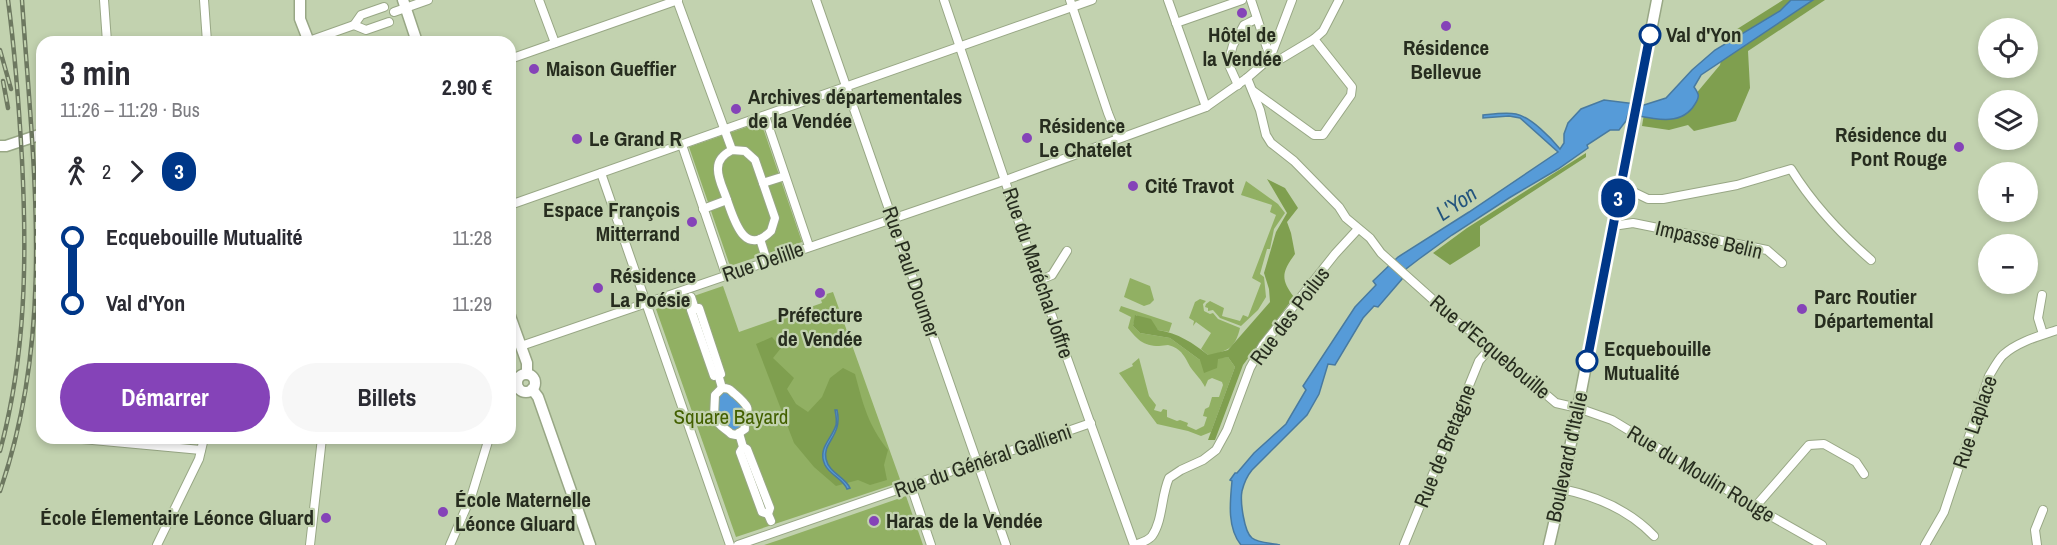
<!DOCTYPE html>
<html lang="fr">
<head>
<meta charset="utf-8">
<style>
  :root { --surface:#fff; --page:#f7f7f7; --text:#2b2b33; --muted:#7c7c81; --accent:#8543b8 }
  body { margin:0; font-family:"Archivo Narrow",sans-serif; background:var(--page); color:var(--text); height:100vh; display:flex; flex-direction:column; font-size:22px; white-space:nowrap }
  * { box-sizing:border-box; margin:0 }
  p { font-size:20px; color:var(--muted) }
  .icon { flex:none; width:33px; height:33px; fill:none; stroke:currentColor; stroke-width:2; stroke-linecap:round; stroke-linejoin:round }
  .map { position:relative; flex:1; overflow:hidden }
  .drawer { position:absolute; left:36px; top:36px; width:480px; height:408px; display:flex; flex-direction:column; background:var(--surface); border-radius:18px; box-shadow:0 3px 9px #0003 }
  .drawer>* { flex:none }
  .badge { padding:0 12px; border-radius:20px; font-size:21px; line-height:39px }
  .tools { position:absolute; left:1978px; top:18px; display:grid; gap:12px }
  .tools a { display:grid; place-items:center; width:60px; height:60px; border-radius:50%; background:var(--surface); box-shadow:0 3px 9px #0003; font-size:30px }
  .map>.badge { position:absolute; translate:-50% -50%; box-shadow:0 0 0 3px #fff }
  .legs { display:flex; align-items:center; gap:9px; height:66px; padding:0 24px; font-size:20px }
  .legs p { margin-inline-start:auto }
  .overview { display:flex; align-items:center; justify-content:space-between; height:102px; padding:0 24px }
  h1 { font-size:33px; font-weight:800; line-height:45px }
  .primary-button { display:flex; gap:12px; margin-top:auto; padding:12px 24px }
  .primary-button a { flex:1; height:69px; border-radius:36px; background:var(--accent); color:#fff; font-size:24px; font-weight:800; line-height:69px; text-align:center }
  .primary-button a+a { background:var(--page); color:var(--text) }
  ul { padding:0 24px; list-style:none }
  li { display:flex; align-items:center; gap:21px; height:66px; font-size:22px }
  li i { display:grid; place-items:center; width:9px; height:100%; margin:0 8px; background:currentColor }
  li i::after { content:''; width:15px; height:15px; margin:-8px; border:4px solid; border-radius:50%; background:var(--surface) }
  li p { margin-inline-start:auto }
  li:first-child i { background:linear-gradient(#0000 50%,currentColor 0) }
  li:last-child i { background:linear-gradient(currentColor 50%,#0000 0) }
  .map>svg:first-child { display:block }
  .green { fill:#91b063 }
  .forest { fill:#7f9f4f }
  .water { fill:#569bd8; stroke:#487aa0; stroke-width:1.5 }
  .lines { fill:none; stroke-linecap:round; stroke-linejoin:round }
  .minor-casing { stroke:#98a785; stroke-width:10 }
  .major-casing { stroke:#98a785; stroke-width:13 }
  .minor { stroke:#fff; stroke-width:8 }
  .major { stroke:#fff; stroke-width:10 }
  .rail-casing { stroke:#6d7860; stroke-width:4.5 }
  .rail { stroke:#c2d2af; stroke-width:2; stroke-dasharray:7; stroke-linecap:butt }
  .line-1-casing { stroke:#fff; stroke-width:14 }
  .line-1 { stroke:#003788; stroke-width:9 }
  .poi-dot { fill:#8543b8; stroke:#c2d2af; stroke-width:2 }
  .stop-1-dot { fill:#fff; stroke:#003788; stroke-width:3 }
  .labels { text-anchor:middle; stroke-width:4.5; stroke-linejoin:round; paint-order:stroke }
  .poi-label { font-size:21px; font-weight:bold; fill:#272d1f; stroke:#c2d2af; text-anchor:start }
  .stop-label { font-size:21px; font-weight:bold; fill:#272d1f; stroke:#c2d2af; text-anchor:start }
  .street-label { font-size:21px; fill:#272d1f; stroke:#c2d2af }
  .park-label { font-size:21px; fill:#436000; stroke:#c2d2af }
  .water-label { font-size:22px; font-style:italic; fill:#23547d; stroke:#c2d2af }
</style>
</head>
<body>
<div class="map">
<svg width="2057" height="545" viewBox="0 0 2057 545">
  <rect width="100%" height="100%" fill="#c2d2af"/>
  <!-- green -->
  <g class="green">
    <path d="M761,122L802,242L730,266L689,147Z"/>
    <path d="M1246,181L1278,204L1285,213L1274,229L1270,249H1267L1260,274L1264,277L1266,297L1258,310L1241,326L1220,318L1213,310L1208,311V308L1205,307L1206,304L1210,301L1224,308L1222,316L1240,321L1243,315L1248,317L1261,283L1252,278L1276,215L1270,212L1272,205L1241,195Z"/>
    <path d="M1130,278L1150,286L1154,300L1150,304L1144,306L1124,297Z"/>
    <path d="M723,286L739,332L822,303L820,296L833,292L901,482L736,537L656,309Z"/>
    <path d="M1200,299L1206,301L1203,304L1204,311L1210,314L1213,313L1218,319L1240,328C1235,349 1228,350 1209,356L1201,349L1211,333L1196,322L1193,326L1194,321L1189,318L1195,302Z"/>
    <path d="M1121,306L1172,323L1169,332L1158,330L1136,315L1133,326L1140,333L1170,338L1200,360L1228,357L1235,367L1211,432L1201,436L1188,431L1157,424L1119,373L1133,366L1132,364L1139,358L1149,396L1156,405L1154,410L1161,412L1163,409L1167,410V417L1177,421L1180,420L1188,423L1187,426L1196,430L1204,426L1207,417L1203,416L1205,409L1209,407L1212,397H1219L1223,385L1222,382L1212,378L1208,380L1205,387C1201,379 1196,375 1191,368C1185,358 1182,348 1168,345C1165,345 1162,346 1159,346C1143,346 1137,339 1128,328L1131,317L1119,311Z"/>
    <path d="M906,496L923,545H764L779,540Z"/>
  </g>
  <!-- forest -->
  <g class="forest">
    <path d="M1783,0H1825L1748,51L1750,88L1736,121L1694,131L1688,125L1669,130L1642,126L1644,114L1689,102L1720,65L1726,36Z"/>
    <path d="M1586,153V157L1480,226V246L1450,265L1433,253L1467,228Z"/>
    <path d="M1267,179L1285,188L1298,208L1287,222L1291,233L1295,254C1282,272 1280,279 1294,297L1243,365L1215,440H1208L1235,367L1228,357L1218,359L1217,368L1204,373L1200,360L1170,338L1140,333L1133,326L1135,315L1151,319L1158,330C1178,333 1193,343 1208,355L1228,350L1270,302L1269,289L1264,273L1276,232L1287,213Z"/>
    <path d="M772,337L781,348L773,358L794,378L787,389L796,404L808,412L822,397L830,378L843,368L855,374C863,404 868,425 888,450L884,465L887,480L870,485L858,480L836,486L814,467L794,443L756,344Z"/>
  </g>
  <!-- water -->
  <g class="water">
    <path d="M1791,0H1813L1701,75L1694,87C1699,94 1700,96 1695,104C1681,128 1651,118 1628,114L1626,121L1619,130H1610L1587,145L1588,148L1558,169L1509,198L1452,235L1419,259L1406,269L1402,279L1378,307L1374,306L1363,318L1335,365L1328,364L1319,394L1307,415L1252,470C1247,476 1244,483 1242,491C1240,501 1244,532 1252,538C1258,543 1272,543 1280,545H1241C1227,528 1230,502 1232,481L1230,480L1235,473H1237L1254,453L1286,424L1306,390L1303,386L1355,307L1376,285L1373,281L1398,257L1469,212L1558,152L1520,118L1509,116L1483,118V115C1493,114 1506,112 1516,114C1531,117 1552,139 1560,149L1564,143V134L1568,123L1581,109L1604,100L1644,105L1666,98L1692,70L1715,50L1780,11Z"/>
    <path d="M727,391L743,407L741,428L735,432L727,427C725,424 722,422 720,419C715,413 718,401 719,394Z"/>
    <path d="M835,410H837C843,436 822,442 826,459C829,473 845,477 850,488L847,489C843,479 830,475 825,465C817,448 832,439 836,425C837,420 836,415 835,410Z"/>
  </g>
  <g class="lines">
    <!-- minor casing -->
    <g class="minor-casing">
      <g id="minor">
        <path d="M104,0L107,42"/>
        <path d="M204,0L207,42"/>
        <path d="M539,0L555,43"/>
        <path d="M677,0L732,150"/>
        <path d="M816,0L1006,545"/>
        <path d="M944,0L1028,249L1134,545"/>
        <path d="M1070,0L1108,113L1118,138"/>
        <path d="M1168,0L1206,107"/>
        <path d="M1251,0L1270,57"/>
        <path d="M384,7L361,15L354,25L366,30L389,22"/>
        <path d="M394,12L428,0"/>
        <path d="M1176,23L1242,0"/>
        <path d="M309,41L354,25"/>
        <path d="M1270,58L1279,60L1314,39L1323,31L1339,0"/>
        <path d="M510,59L678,0"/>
        <path d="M1247,78L1260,110L1266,135L1271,143L1294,161L1339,207L1346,218L1370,238L1381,253L1439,305L1447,315L1476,335L1556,403L1578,408L1612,420L1755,507L1822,545"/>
        <path d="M1238,85L1228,63L1233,45L1244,25L1256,19"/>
        <path d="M1253,91L1314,135H1323L1351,95L1352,87L1314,39"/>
        <path d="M765,116L809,246"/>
        <path d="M682,145L726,275"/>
        <path d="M732,150L745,151L755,160L775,218L771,231C744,258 734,219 727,200C724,190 717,178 718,168C718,159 724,154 732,150Z"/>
        <path d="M601,173L730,545"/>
        <path d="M763,183L785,176"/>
        <path d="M1621,186L1648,199H1663L1737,185L1791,169C1812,203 1841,234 1871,260"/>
        <path d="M510,205L1092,0"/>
        <path d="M703,209L727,200"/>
        <path d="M1613,226L1633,223L1767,250L1782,263"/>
        <path d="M760,239L767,261"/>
        <path d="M1040,280L1052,275L1067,251"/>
        <path d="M2042,295L2038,318L2043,334"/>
        <path d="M691,297L695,309L699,308L721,374H718L722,388"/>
        <path d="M695,309L691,310L714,376L718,374"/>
        <path d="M521,346L1006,180L1206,107L1247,78L1270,58L1292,0"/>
        <path d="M722,388C730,388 730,390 735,394C758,414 742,409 745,429L736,435L731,434C725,428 718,426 714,417L715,395Z"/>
        <path d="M510,391L519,387"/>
        <path d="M739,436V433L743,447L740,452L762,512L768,514"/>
        <path d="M71,438L201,450"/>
        <path d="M743,447L747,449L770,508L768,514L771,521"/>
        <path d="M911,486L931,545"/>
        <path d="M1562,489C1596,496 1630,511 1654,536"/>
        <path d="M1755,507L1809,445L1824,444L1856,462L1864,474"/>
        <path d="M157,545L199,459L204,438"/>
        <path d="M310,545L322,438"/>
        <path d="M450,545L472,494L489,438"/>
        <path d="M738,545L1091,423"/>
        <path d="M1135,545C1140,543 1148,541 1152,536C1163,520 1161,496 1169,478L1181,470L1203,460L1216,450L1227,430L1250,368L1263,345L1335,254L1358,229"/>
        <path d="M1404,545L1479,361L1490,348"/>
        <path d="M1925,545L1944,512L1989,376C1993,370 1997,361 2003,355C2017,342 2039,336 2057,330"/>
        <path d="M2037,545L2035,530L2043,510"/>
      </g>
    </g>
    <!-- major casing -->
    <g class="major-casing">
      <g id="major">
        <path d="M300,0V19L309,42"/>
        <path d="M403,0L417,42"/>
        <path d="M0,146H6L42,134"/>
        <path d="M510,316L527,363V374"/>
        <circle cx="526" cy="383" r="9"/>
        <path d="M532,389L538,397L590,545"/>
        <path d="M1549,545L1562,489L1657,0"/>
      </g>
    </g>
    <!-- minor -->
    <use href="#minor" class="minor"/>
    <!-- major -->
    <use href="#major" class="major"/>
    <!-- rail casing -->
    <g class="rail-casing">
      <g id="rail">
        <path d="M0,50L11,89"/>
        <path d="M3,81L8,108"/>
        <path d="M0,451C26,355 27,258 22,160C19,106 15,53 8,0"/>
        <path d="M0,491C56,330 33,166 22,0"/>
      </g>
    </g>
    <!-- rail -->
    <use href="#rail" class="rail"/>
  </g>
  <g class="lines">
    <!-- line-1 casing -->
    <g class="line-1-casing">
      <path id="line-1" d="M1587,361L1650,35"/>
    </g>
    <!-- line-1 -->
    <use href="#line-1" class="line-1"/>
  </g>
  <!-- markers -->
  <g class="poi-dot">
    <circle cx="1242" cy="13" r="6"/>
    <circle cx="1446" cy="26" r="6"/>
    <circle cx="534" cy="69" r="6"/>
    <circle cx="736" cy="109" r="6"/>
    <circle cx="1027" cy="138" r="6"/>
    <circle cx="577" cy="139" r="6"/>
    <circle cx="1959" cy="147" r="6"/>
    <circle cx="1133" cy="186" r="6"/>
    <circle cx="692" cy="222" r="6"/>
    <circle cx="598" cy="288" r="6"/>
    <circle cx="820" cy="293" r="6"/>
    <circle cx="1802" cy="309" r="6"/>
    <circle cx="443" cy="512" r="6"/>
    <circle cx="326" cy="518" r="6"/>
    <circle cx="874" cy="521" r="6"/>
  </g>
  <g class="stop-1-dot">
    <circle cx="1650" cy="35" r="10"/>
    <circle cx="1587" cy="361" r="10"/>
  </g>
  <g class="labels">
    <!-- poi labels -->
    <g class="poi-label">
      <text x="1242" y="42" text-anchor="middle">Hôtel de<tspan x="1242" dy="24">la Vendée</tspan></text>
      <text x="1446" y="55" text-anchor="middle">Résidence<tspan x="1446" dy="24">Bellevue</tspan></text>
      <text x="546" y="76">Maison Gueffier</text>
      <text x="748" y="104">Archives départementales<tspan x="748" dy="24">de la Vendée</tspan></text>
      <text x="1039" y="133">Résidence<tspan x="1039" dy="24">Le Chatelet</tspan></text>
      <text x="1947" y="142" text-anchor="end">Résidence du<tspan x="1947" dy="24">Pont Rouge</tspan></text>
      <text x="589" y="146">Le Grand R</text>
      <text x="1145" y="193">Cité Travot</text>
      <text x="680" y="217" text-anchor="end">Espace François<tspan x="680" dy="24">Mitterrand</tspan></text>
      <text x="610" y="283">Résidence<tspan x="610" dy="24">La Poésie</tspan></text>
      <text x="1814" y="304">Parc Routier<tspan x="1814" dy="24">Départemental</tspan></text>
      <text x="820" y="322" text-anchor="middle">Préfecture<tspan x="820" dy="24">de Vendée</tspan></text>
      <text x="455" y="507">École Maternelle<tspan x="455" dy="24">Léonce Gluard</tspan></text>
      <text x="314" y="525" text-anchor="end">École Élementaire Léonce Gluard</text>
      <text x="886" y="528">Haras de la Vendée</text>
    </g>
    <!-- stop labels -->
    <g class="stop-label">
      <text x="1666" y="42">Val d'Yon</text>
      <text x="1604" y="356">Ecquebouille<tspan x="1604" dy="24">Mutualité</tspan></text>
    </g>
    <!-- street labels -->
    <g class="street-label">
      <text transform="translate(1709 240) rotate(13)" y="7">Impasse Belin</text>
      <text transform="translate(763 262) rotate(-19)" y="7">Rue Delille</text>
      <text transform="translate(911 272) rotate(71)" y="7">Rue Paul Doumer</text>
      <text transform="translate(1038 273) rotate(71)" y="7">Rue du Maréchal Joffre</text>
      <text transform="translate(1290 316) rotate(-53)" y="7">Rue des Poilus</text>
      <text transform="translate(1490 347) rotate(40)" y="7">Rue d'Ecquebouille</text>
      <text transform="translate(1975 422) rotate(-71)" y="7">Rue Laplace</text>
      <text transform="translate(1445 446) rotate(-68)" y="7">Rue de Bretagne</text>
      <text transform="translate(1567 457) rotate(-78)" y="7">Boulevard d'Italie</text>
      <text transform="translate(983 461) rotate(-19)" y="7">Rue du Général Gallieni</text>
      <text transform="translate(1701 474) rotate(31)" y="7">Rue du Moulin Rouge</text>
    </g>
    <!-- park labels -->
    <g class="park-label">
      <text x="731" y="424">Square Bayard</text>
    </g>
    <!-- water labels -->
    <g class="water-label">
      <text transform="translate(1456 203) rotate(-34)" y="8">L'Yon</text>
    </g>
  </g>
</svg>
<div class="tools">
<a><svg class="icon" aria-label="locate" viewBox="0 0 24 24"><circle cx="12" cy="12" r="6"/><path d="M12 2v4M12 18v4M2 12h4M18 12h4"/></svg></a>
<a><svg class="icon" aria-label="layers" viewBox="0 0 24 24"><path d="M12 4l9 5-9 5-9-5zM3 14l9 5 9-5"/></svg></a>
<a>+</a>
<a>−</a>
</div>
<b class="badge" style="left:1618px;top:198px;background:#003788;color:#fff">3</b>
<section class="drawer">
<div class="overview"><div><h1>3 min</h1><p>11:26 – 11:29 · Bus</p></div><b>2.90 €</b></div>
<div class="legs"><svg class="icon" aria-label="walk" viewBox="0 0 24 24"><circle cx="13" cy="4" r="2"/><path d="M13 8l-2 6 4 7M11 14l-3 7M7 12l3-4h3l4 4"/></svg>2<svg class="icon" aria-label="forward" viewBox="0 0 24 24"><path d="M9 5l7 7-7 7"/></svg><b class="badge" style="background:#003788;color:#fff">3</b></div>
<ul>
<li><i style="color:#003788"></i><b>Ecquebouille Mutualité</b><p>11:28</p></li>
<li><i style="color:#003788"></i><b>Val d'Yon</b><p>11:29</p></li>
</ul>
<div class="primary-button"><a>Démarrer</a><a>Billets</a></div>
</section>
</div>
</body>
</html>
